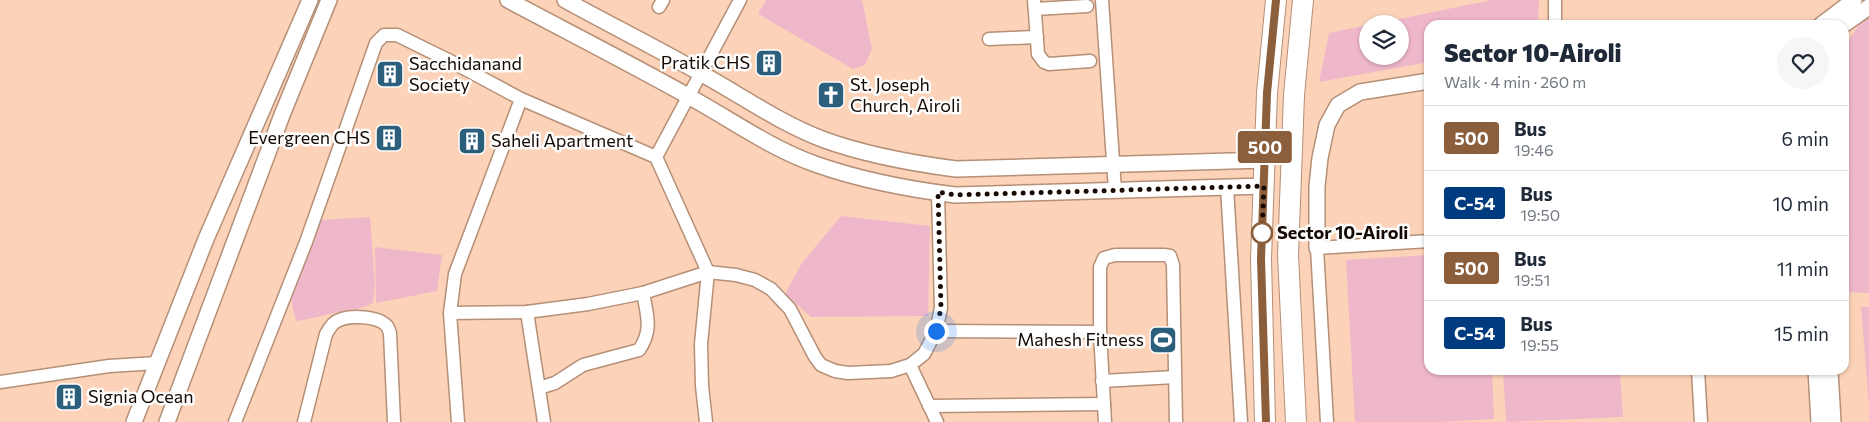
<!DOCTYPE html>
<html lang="en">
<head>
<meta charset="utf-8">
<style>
  :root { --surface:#fff; --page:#f6f6f7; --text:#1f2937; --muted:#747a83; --line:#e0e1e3 }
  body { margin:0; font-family:Commissioner,sans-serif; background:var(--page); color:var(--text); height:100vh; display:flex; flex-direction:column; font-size:19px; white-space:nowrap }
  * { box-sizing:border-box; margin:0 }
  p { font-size:16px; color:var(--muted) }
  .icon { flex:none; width:28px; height:28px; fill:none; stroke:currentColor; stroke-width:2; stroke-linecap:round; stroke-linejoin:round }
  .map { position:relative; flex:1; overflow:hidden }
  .drawer { position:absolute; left:1424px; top:20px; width:425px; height:355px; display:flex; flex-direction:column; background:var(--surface); border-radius:15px; box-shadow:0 1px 4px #0004 }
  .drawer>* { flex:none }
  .badge { padding:0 10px; border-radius:4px; font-size:18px; line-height:32px }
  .tools { position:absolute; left:1359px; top:15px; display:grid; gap:10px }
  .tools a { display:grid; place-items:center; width:50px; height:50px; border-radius:50%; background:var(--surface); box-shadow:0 1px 4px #0004; font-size:25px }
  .you { position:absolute; width:25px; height:25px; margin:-12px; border:4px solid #fff; border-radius:50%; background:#1a73e8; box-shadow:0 0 0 8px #1a73e833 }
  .map>.badge { position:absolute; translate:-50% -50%; box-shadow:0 0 0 2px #fff }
  .round { display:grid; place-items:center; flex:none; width:52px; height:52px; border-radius:26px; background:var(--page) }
  .headline { display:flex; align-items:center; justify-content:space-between; height:85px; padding:0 20px }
  h1 { font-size:24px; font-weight:800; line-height:38px }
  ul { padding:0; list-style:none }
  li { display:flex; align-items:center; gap:15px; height:65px; padding:0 20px; border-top:1px solid var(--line) }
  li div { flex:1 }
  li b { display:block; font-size:19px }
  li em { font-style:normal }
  li .badge { min-width:55px; font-weight:700; text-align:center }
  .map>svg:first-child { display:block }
  .green { fill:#efb7ca }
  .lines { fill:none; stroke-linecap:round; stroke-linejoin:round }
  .minor-casing { stroke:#b58f76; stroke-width:15 }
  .tertiary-casing { stroke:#b58f76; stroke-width:18 }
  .primary-casing { stroke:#b58f76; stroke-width:22 }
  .minor { stroke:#fff; stroke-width:12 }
  .tertiary { stroke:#fff; stroke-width:15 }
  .primary { stroke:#fff; stroke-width:20 }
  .line-casing { stroke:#fff; stroke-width:11 }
  .line { stroke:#8b5e3c; stroke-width:8 }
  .walk { stroke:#160902; stroke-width:5; stroke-dasharray:0 9 }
  .stop-dot { fill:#fff; stroke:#8b5e3c; stroke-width:2.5 }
  .labels { text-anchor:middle; stroke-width:5; stroke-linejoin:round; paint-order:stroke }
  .poi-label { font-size:18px; fill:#160902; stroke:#fdfdfd; text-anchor:start }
  .stop-label { font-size:18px; font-weight:bold; fill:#160902; stroke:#fdfdfd; text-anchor:start }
</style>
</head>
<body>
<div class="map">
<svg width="1869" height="422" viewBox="0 0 1869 422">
  <rect width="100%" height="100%" fill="#fcd3b8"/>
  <!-- green -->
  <g class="green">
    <path d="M766,0H862L872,49L865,65L853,69L758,14Z"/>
    <path d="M1492,0H1539L1538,25H1429V62L1319,82L1329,33L1367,25L1368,56H1400V24H1374Z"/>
    <path d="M1869,18V293L1844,292V47L1859,25Z"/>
    <path d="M841,216L930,226L928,316L811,317L785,294L802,263Z"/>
    <path d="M370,217L375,285L373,303C359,310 352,309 339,312C324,315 310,319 296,321L291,300L320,220Z"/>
    <path d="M375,247L442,255L437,291L376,303Z"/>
    <path d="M1429,255V370H1492L1494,419L1441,422H1355L1346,260Z"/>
    <path d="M1861,307H1869V406Z"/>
    <path d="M1503,370H1620L1623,417L1506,422Z"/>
  </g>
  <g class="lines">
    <!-- minor casing -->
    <g class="minor-casing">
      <g id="minor">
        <path d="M1034,0L1038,54L1044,62L1049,64L1090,61"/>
        <path d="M1102,0L1115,190"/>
        <path d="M659,7L663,0"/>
        <path d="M1035,9L1087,6"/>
        <path d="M1555,25V0"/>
        <path d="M989,39L1037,37"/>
        <path d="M656,157L740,0"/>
        <path d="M1227,187L1241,422"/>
        <path d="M527,312L544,422"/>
        <path d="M450,313L527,312L588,304L643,293L708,272L736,275L755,280L771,289L790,309L815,357L821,365L835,371L848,373L891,371L910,365L924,354L936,331L941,308L938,193"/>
        <path d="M936,331L1100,332"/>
        <path d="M910,365L937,422"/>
        <path d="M1698,370L1701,422"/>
        <path d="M1102,381L1175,377"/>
        <path d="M0,382L109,366L157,363"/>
        <path d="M539,388L555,383L583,365L639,350C653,330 647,315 643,293"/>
        <path d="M929,406L1104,404"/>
        <path d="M235,422L306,242L376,43L384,35H397L454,63L521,99L656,157L708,272L701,344L702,386L706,422"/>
        <path d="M304,422L326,334C328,331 330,327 333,324C343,314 377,315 387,326C388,328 389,330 390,333L394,422"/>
        <path d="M458,422L450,313L455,274L521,99"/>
        <path d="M1105,422L1100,332V267L1104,258L1115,255H1164L1170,256L1173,265L1176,422"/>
        <path d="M1327,422L1317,248L1429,241"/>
      </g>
    </g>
    <!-- tertiary casing -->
    <g class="tertiary-casing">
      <g id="tertiary">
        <path d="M508,0C568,32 629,63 688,96C730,119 770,148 815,164C860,180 907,189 955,195L1264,186"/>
        <path d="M565,0C610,25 657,48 702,74C742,96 780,123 822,139C865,155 910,163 956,169L1265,160"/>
        <path d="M1821,25L1854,0"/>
        <path d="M1843,25L1869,7"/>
        <path d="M1317,248V186L1320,158L1327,125L1338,105L1360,92L1429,81"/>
        <path d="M1816,370L1819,422"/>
        <path d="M1830,370L1833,422"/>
        <path d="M134,422L206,239L310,0"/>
        <path d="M167,422L282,115L329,0"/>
      </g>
    </g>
    <!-- primary casing -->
    <g class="primary-casing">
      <g id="primary">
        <path d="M1265,422L1261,259L1267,93L1276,0"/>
        <path d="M1296,422L1288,255L1294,95L1303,0"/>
      </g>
    </g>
    <!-- minor -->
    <use href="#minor" class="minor"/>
    <!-- tertiary -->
    <use href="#tertiary" class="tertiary"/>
    <!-- primary -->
    <use href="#primary" class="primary"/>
  </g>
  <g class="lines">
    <!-- line casing -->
    <g class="line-casing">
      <path id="line" d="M1266,422L1261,259L1267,93L1276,0"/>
    </g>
    <!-- line -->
    <use href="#line" class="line"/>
    <!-- walk -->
    <path class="walk" d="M936,331L941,308L938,192L955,195L1264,186L1262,233"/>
  </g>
  <!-- icons -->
  <defs>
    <g id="building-square" transform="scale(1.4375)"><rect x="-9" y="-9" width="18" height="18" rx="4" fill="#2c5f7c" stroke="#fdfdfd"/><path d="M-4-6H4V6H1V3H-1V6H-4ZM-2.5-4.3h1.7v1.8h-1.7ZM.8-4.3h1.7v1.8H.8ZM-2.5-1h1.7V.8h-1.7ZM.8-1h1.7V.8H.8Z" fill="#fff"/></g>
    <g id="church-square" transform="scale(1.4375)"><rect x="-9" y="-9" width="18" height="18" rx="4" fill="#2c5f7c" stroke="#fdfdfd"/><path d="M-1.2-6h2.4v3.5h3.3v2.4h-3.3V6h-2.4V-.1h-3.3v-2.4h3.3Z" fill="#fff"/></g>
    <g id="stadium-square" transform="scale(1.4375)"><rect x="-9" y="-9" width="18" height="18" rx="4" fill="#2c5f7c" stroke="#fdfdfd"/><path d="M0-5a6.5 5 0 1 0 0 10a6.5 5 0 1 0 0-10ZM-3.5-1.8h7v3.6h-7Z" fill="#fff"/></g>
  </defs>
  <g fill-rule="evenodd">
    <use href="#building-square" x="769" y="63"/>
    <use href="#building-square" x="390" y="74"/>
    <use href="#church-square" x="831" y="95"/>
    <use href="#building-square" x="389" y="138"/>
    <use href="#building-square" x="472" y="141"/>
    <use href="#stadium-square" x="1163" y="340"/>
    <use href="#building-square" x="69" y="397"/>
  </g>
  <!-- markers -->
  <circle class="stop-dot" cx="1262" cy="233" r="10"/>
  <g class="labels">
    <!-- poi labels -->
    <g class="poi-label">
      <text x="750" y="69" text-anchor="end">Pratik CHS</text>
      <text x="409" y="70">Sacchidanand<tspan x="409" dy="21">Society</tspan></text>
      <text x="850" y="91">St. Joseph<tspan x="850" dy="21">Church, Airoli</tspan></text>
      <text x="370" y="144" text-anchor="end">Evergreen CHS</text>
      <text x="491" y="147">Saheli Apartment</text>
      <text x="1144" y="346" text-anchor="end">Mahesh Fitness</text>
      <text x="88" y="403">Signia Ocean</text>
    </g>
    <!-- stop labels -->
    <g class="stop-label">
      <text x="1277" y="239">Sector 10-Airoli</text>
    </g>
  </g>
</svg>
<div class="tools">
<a><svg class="icon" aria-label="layers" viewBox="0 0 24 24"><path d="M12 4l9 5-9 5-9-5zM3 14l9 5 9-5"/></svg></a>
</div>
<div class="you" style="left:936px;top:331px"></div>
<b class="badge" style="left:1265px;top:147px;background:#8b5e3c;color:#fff">500</b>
<section class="drawer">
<div class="headline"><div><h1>Sector 10-Airoli</h1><p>Walk · 4 min · 260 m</p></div><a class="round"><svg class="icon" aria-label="heart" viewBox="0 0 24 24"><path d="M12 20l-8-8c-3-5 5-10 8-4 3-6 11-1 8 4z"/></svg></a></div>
<ul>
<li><span class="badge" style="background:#8b5e3c;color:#fff">500</span><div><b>Bus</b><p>19:46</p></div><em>6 min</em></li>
<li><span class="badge" style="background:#003b80;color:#fff">C-54</span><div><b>Bus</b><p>19:50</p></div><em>10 min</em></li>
<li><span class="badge" style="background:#8b5e3c;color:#fff">500</span><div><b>Bus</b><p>19:51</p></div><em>11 min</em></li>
<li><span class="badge" style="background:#003b80;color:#fff">C-54</span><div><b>Bus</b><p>19:55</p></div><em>15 min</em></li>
</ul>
</section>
</div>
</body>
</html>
